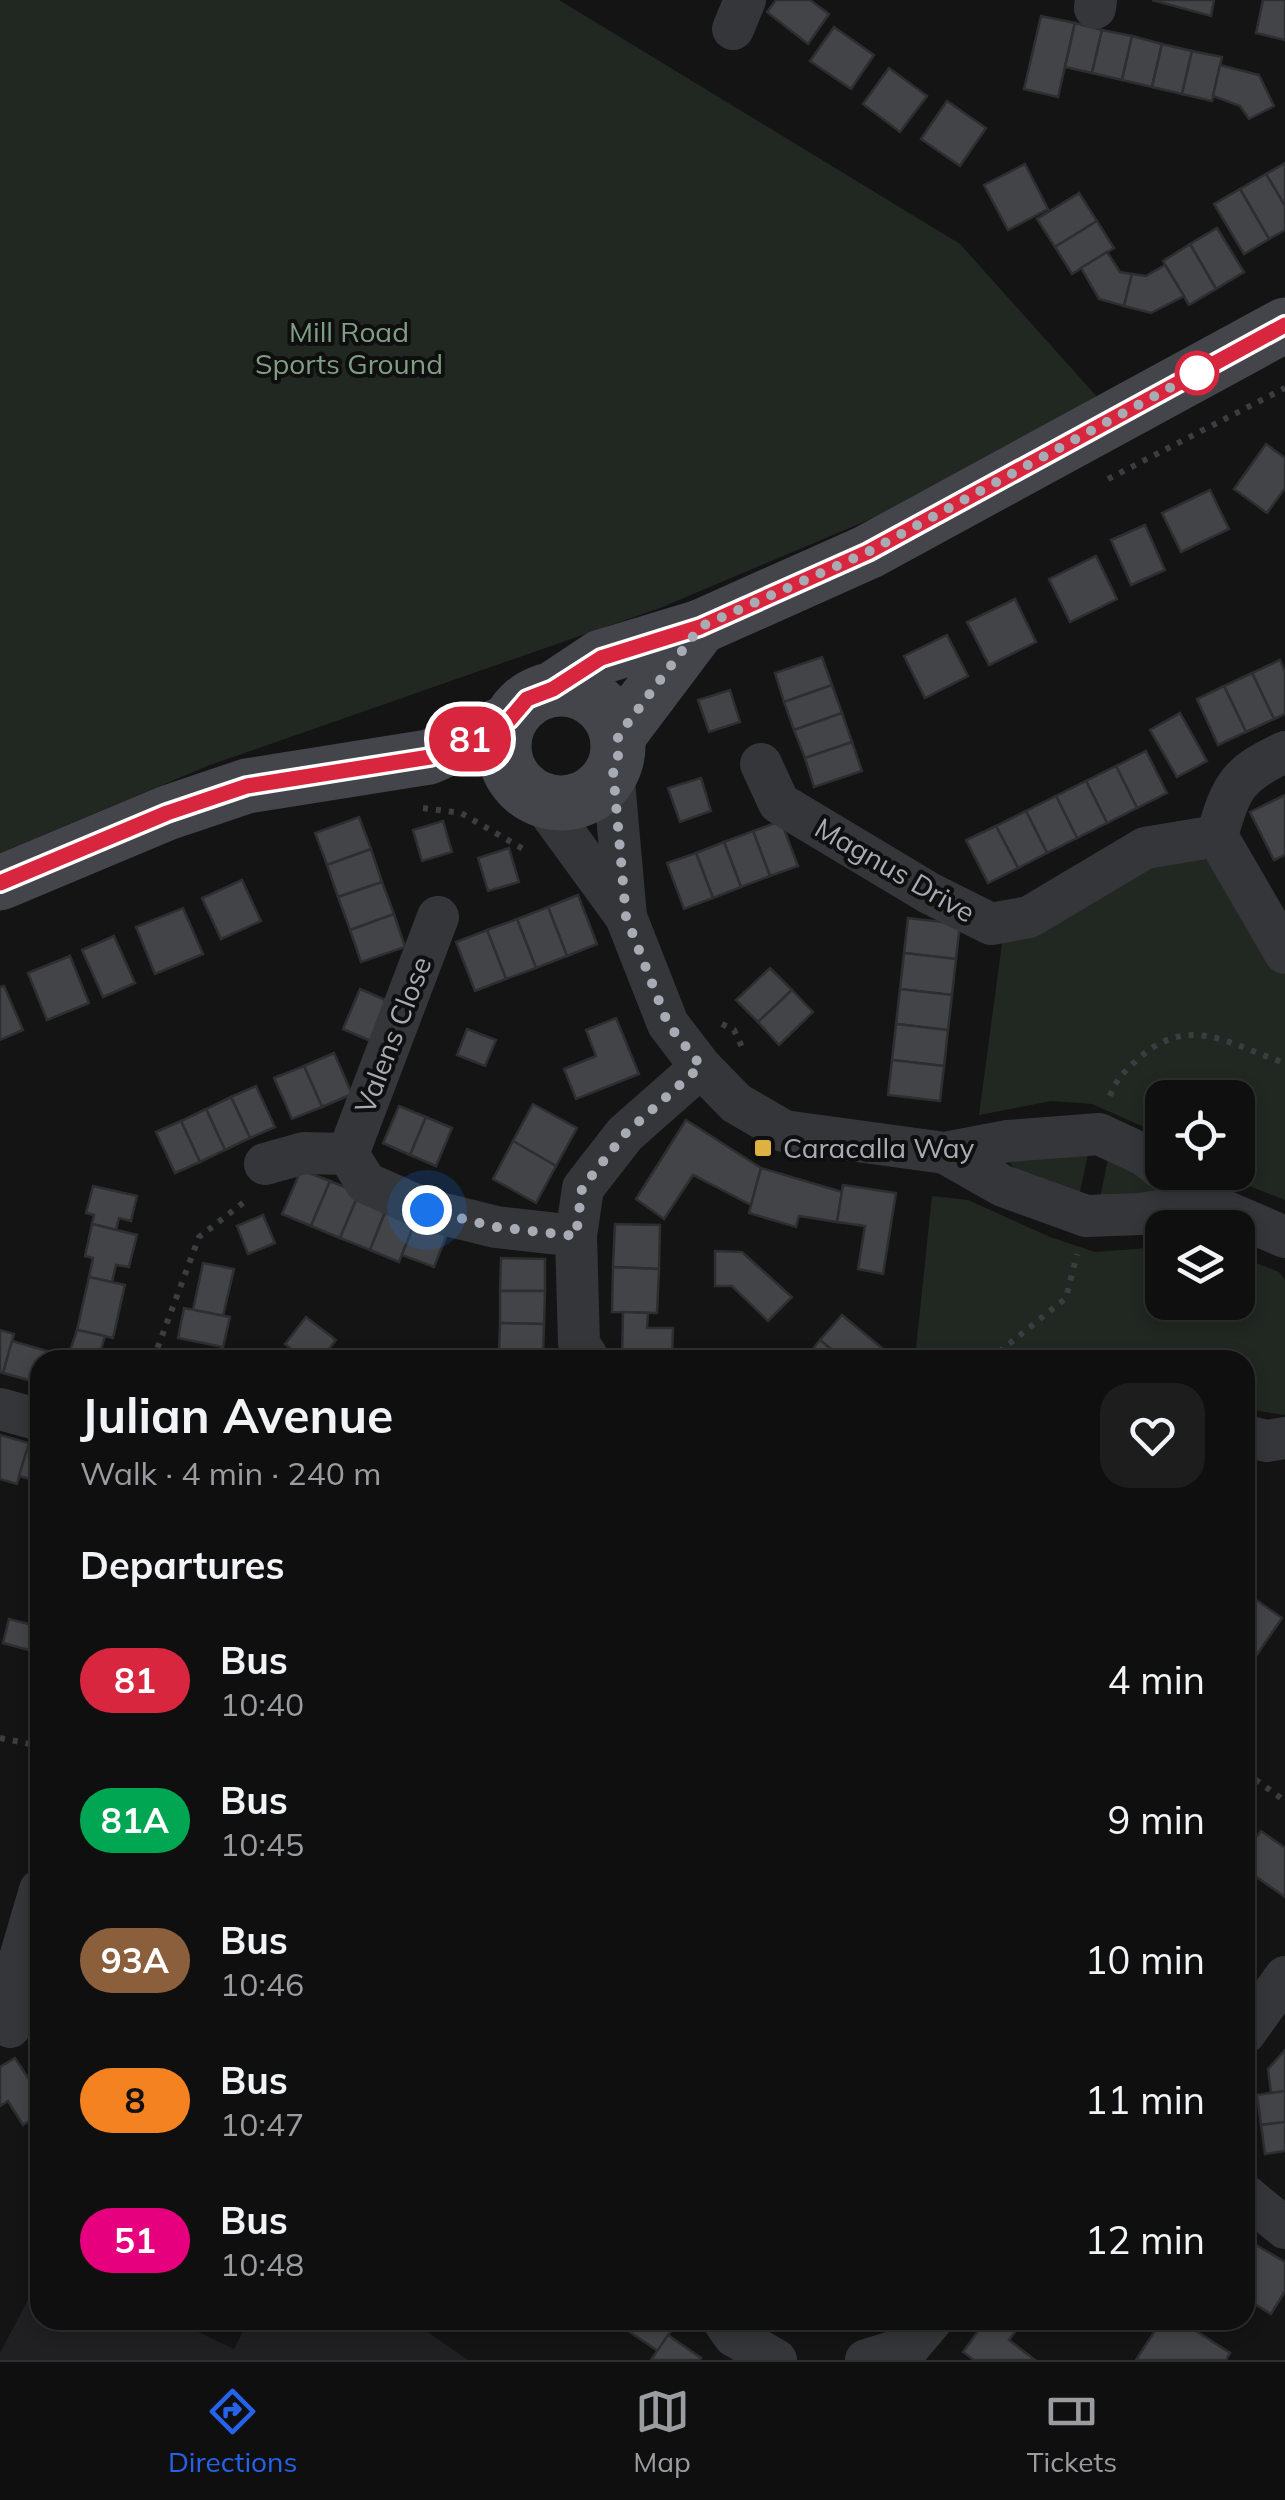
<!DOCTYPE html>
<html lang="en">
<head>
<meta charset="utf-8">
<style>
  :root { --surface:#0f0f10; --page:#1d1d1e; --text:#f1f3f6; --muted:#9b9c9f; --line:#2f2f30; --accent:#2563eb }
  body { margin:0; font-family:Mulish,sans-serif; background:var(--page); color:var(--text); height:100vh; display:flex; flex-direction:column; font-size:38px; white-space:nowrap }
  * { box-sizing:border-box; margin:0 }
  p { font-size:32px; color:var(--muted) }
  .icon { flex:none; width:55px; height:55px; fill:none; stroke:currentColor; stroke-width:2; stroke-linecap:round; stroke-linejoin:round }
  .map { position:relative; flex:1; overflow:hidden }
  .drawer { position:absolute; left:30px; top:1350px; width:1225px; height:980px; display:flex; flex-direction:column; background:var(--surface); border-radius:30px; box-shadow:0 5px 15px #0003,0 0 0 2px var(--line) }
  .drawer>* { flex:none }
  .badge { padding:0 20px; border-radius:32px; font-size:35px; line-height:65px }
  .fabs { position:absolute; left:1145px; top:1080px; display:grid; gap:20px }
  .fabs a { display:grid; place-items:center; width:110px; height:110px; border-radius:20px; background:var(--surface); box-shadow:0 5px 15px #0003,0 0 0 2px var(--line); font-size:50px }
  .you { position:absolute; width:50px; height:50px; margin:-25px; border:8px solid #fff; border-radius:50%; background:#1a73e8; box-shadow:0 0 0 15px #1a73e833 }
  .map>.badge { position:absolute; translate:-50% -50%; box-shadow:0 0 0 5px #fff }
  h2 { padding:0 50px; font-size:38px; line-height:90px }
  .round { display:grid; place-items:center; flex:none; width:105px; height:105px; border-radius:30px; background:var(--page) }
  .headline { display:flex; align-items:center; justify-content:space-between; height:170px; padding:0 50px }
  h1 { font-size:48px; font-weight:700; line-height:75px }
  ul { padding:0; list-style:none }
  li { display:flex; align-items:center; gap:30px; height:140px; padding:0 50px }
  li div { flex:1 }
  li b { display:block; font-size:38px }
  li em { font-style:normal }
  li .badge { min-width:110px; font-weight:700; text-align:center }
  .menu { display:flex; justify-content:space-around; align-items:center; height:140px; border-top:2px solid var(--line); background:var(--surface); font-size:28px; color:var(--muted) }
  .menu a { display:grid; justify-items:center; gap:5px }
  .menu .active { color:var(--accent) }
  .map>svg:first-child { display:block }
  .built { fill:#202022 }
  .green { fill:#212822 }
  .building { fill:#434448; stroke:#2e2e31; stroke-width:2.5 }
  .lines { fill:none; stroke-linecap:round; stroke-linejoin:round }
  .path { stroke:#3b3d41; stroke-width:6; stroke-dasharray:5 8; stroke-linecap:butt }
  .street { stroke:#35363a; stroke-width:42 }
  .secondary { stroke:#44454a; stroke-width:55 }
  .line-casing { stroke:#fff; stroke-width:22 }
  .line { stroke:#d7263d; stroke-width:15 }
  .walk { stroke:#a7abb4; stroke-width:10; stroke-dasharray:0 18 }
  .stop-dot { fill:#fff; stroke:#d7263d; stroke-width:5 }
  .poi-dot { fill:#dfb042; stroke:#0f0f10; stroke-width:4 }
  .labels { text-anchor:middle; stroke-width:8; stroke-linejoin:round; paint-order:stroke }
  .park-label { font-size:28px; fill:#809e83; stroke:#0f0f10 }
  .street-label { font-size:28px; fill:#a7abb4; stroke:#0f0f10 }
  .poi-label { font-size:28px; fill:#a7abb4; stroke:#0f0f10; text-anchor:start }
</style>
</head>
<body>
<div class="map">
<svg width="1285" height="2360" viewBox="0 0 1285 2360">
  <rect width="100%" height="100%" fill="#141415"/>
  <!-- built -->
  <path class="built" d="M40,2277V2320H173L234,2349L249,2320H410L468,2360H0V2353Z"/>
  <!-- green -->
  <g class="green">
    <path d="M0,0H559L960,244L1099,399L899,507L660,608L210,765L0,853Z"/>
    <path d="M1198,855L1213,863L1285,966V1200L1216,1173L1238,1172V1098H1162V1135L1092,1104L1051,1101L979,1115L1003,936L1150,865Z"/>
    <path d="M1088,1154L1079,1196L1021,1174L1002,1156Z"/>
    <path d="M1109,1154L1176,1196L1099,1203Z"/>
    <path d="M932,1196L968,1200L1050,1237L1095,1252L1162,1247V1302H1238V1256L1279,1272L1285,1280V1415L1245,1409V1360H903L916,1348Z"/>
  </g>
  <!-- building -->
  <g class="building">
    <path d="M776,0H810L829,14L808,44L767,12Z"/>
    <path d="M1152,0H1214L1211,16Z"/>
    <path d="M1263,0H1285V40L1256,33Z"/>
    <path d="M1041,16L1075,23L1058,97L1024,89Z"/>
    <path d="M1075,23L1102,30L1092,73L1065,67Z"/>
    <path d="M834,27L874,55L851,89L810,61Z"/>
    <path d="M1102,30L1132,36L1122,80L1092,73Z"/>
    <path d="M1132,36L1162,44L1152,87L1122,80Z"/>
    <path d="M1162,44L1192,51L1182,94L1152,87Z"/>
    <path d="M1192,51L1222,57L1212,101L1182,94Z"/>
    <path d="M1220,65L1259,75L1274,106L1249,119L1240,106L1213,96Z"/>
    <path d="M889,68L927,96L900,132L863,104Z"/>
    <path d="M947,101L986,128L960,166L921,139Z"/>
    <path d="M1285,163V206L1266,174Z"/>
    <path d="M1025,164L1048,209L1008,230L984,185Z"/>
    <path d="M1266,174L1285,206V230L1269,239L1240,189Z"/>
    <path d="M1240,189L1269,239L1244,254L1214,204Z"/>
    <path d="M1079,193L1097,221L1055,247L1037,219Z"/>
    <path d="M1097,221L1114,248L1072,274L1055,247Z"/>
    <path d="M1217,228L1244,272L1216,289L1190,244Z"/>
    <path d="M1190,244L1216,289L1189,305L1163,261Z"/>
    <path d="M1107,252L1120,272L1132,274L1124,306L1099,299L1081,268Z"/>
    <path d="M1165,265L1184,296L1151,313L1124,306L1132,274L1146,276Z"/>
    <path d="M1266,444L1285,458V488L1267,513L1234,489Z"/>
    <path d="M1210,490L1229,529L1181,552L1162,513Z"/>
    <path d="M1145,525L1165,570L1131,585L1111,540Z"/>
    <path d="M1096,556L1117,599L1070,622L1049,579Z"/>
    <path d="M1015,599L1036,642L989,665L967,622Z"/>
    <path d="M947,635L968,676L925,698L904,656Z"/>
    <path d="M822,657L832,685L784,702L775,673Z"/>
    <path d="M1280,660L1285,672V714L1274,719L1252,673Z"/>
    <path d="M1252,673L1274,719L1246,732L1224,686Z"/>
    <path d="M832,685L842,713L794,730L784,702Z"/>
    <path d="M1224,686L1246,732L1218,745L1197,699Z"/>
    <path d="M730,690L740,722L709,732L698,700Z"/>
    <path d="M842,713L852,742L805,758L794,730Z"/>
    <path d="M1180,713L1207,761L1177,777L1150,730Z"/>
    <path d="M852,742L862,771L814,787L805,758Z"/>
    <path d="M1146,751L1167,793L1137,808L1116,766Z"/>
    <path d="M1116,766L1137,808L1107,823L1086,781Z"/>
    <path d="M701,778L711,811L680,822L668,788Z"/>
    <path d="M1086,781L1107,823L1077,838L1056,796Z"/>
    <path d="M1285,795V855L1274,860L1250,812Z"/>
    <path d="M1056,796L1077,838L1047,853L1026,811Z"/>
    <path d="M1026,811L1047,853L1018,868L996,826Z"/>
    <path d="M359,817L371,849L327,865L315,833Z"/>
    <path d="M443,821L452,852L422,861L413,830Z"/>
    <path d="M781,821L798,866L770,876L753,831Z"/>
    <path d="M996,826L1018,868L988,883L966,840Z"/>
    <path d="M753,831L770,876L741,887L724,842Z"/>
    <path d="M724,842L741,887L713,898L696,853Z"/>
    <path d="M509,848L519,882L488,891L478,858Z"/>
    <path d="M371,849L382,882L338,897L327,865Z"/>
    <path d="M696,853L713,898L684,909L667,863Z"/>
    <path d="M242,880L261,921L221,939L202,898Z"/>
    <path d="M382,882L394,914L350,930L338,897Z"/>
    <path d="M578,895L597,944L567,956L548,907Z"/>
    <path d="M548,907L567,956L536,968L517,919Z"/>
    <path d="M183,908L203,954L155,974L136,927Z"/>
    <path d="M394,914L405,947L361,962L350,930Z"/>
    <path d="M908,918L960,924L956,959L904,953Z"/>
    <path d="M517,919L536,968L506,979L487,930Z"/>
    <path d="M487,930L506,979L475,991L456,942Z"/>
    <path d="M114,936L135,983L103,997L82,950Z"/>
    <path d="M904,953L956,959L952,995L900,989Z"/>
    <path d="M70,956L89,1003L47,1020L28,973Z"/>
    <path d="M770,968L792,990L758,1022L736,1000Z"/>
    <path d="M4,986L23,1030L0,1040V987Z"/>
    <path d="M360,989L390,1002L373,1042L343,1029Z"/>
    <path d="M900,989L952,995L948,1030L896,1024Z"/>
    <path d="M792,990L813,1012L779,1045L758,1022Z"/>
    <path d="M616,1018L639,1074L576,1099L564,1069L596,1056L586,1030Z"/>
    <path d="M896,1024L948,1030L944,1066L892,1060Z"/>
    <path d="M467,1029L496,1040L485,1066L457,1055Z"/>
    <path d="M334,1053L352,1094L322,1107L304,1066Z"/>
    <path d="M892,1060L944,1066L940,1101L888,1095Z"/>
    <path d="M304,1066L322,1107L292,1119L274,1078Z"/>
    <path d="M256,1086L275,1127L250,1138L231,1097Z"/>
    <path d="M231,1097L250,1138L225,1150L206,1109Z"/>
    <path d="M533,1104L577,1128L556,1166L513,1141Z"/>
    <path d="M399,1106L426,1117L410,1155L383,1143Z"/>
    <path d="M206,1109L225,1150L200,1162L181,1121Z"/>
    <path d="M426,1117L452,1128L436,1166L410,1155Z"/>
    <path d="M686,1120L761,1168L751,1205L693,1175L664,1219L636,1199Z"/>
    <path d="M181,1121L200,1162L175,1173L156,1132Z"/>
    <path d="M513,1141L556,1166L536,1203L493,1179Z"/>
    <path d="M761,1168L842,1192L837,1222L799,1216L796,1227L749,1213Z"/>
    <path d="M301,1170L330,1181L311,1226L282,1214Z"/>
    <path d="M330,1181L359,1193L340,1238L311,1226Z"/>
    <path d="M843,1185L896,1193L883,1274L858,1269L865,1226L837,1222Z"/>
    <path d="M93,1186L137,1196L131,1221L119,1218L116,1230L92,1224L94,1215L86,1213Z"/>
    <path d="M359,1193L388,1205L370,1250L340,1238Z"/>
    <path d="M388,1205L417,1217L399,1262L370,1250Z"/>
    <path d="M263,1215L275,1243L248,1254L237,1226Z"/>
    <path d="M417,1217L449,1229L434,1267L402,1255Z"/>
    <path d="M92,1224L137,1235L129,1267L116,1265L112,1282L89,1277L93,1258L85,1256Z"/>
    <path d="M615,1224L660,1225L659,1269L613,1267Z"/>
    <path d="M715,1251L742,1252L792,1297L768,1321L732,1286H715Z"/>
    <path d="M501,1258L545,1259V1291H500Z"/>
    <path d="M203,1263L234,1269L223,1316L193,1310Z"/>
    <path d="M613,1267L659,1269L657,1313L612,1312Z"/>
    <path d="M89,1277L125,1285L113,1338L77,1330Z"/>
    <path d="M500,1291H545L544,1324L500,1323Z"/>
    <path d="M184,1308L230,1317L223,1347L178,1338Z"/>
    <path d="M623,1312L648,1313L647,1328H673L672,1360H622Z"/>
    <path d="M842,1315L883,1349L874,1360H844L820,1340Z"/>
    <path d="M306,1317L336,1340L320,1360H305L285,1344Z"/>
    <path d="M500,1323L544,1324L543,1357L499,1356Z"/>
    <path d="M0,1330L14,1334L3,1373L0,1372Z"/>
    <path d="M77,1330L105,1336L98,1360H40V1383L3,1373L12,1341L68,1357Z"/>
    <path d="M820,1340L844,1360H804Z"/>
    <path d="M0,1435L29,1443L17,1484L0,1479Z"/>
    <path d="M29,1443L40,1446V1482L19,1476Z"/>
    <path d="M1245,1592L1282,1618L1254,1659L1245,1653Z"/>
    <path d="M9,1619L40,1627V1653L3,1643Z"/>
    <path d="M1261,1831L1285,1848V1897L1245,1869V1853Z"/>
    <path d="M1285,2050V2091L1271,2093L1268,2069Z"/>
    <path d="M15,2058L40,2096V2114L23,2125L8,2101L0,2106V2067Z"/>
    <path d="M1285,2091V2122L1261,2125L1257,2095Z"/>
    <path d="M1285,2122V2151L1265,2154L1261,2125Z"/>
    <path d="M1256,2245L1285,2262V2291L1271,2314L1245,2298V2263Z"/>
    <path d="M612,2320H678L658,2351Z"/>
    <path d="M986,2320H1024L1009,2340L1035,2360H974L963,2352Z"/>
    <path d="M1162,2320H1179L1230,2353L1226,2360H1136Z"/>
    <path d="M668,2335L701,2358L699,2360H651Z"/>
  </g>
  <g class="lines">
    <!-- path -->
    <g class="path">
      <path d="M1108,479L1285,388"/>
      <path d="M423,808L461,813L525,850"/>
      <path d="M722,1024L734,1030L742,1047"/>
      <path d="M1110,1096C1116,1079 1125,1071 1138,1059C1189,1013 1228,1044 1285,1063"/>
      <path d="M153,1360L199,1237L248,1199"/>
      <path d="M989,1360L1066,1298L1077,1254"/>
      <path d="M0,1738L40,1746"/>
      <path d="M1245,1772L1285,1801"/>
    </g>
    <!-- street -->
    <g class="street">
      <path d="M1095,8L1096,0"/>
      <path d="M733,29L745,0"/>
      <path d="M1285,752C1237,774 1231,787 1217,836L1285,953"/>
      <path d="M761,764L779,803L929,893L991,924L1029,917L1145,848L1217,836"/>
      <path d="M613,770L626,917"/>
      <path d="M540,799L626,917L668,1024L701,1067L736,1103L784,1131L945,1153L1008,1141L1099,1134L1144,1155L1162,1169"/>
      <path d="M438,917L348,1154L366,1183L427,1210L496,1227L576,1236"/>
      <path d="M945,1153L1003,1186L1086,1216L1141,1214L1206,1203"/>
      <path d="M265,1164L304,1153L348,1154"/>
      <path d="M1183,1186L1206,1203L1285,1237"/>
      <path d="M589,1360L579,1344L576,1236L583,1188L625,1134L701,1067"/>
      <path d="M0,1409L40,1420"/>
      <path d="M1245,1436L1267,1441L1285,1438"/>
      <path d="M10,2027L15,1975L40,1890"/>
      <path d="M1245,2033L1285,1977"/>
      <path d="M1245,2195L1285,2228"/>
      <path d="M723,2320L734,2336L776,2360"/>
      <path d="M866,2360L909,2347L932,2320"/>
    </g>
    <!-- secondary -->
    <g class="secondary">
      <path d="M553,689L601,657L700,627L868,552L1285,325"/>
      <circle cx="561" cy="746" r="57"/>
      <path d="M618,736L700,627"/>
      <path d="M0,883L167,813L247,786L429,757L509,721"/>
    </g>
  </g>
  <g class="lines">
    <!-- line casing -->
    <g class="line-casing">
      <path id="line" d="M0,883L167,813L247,786L430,757L509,720L527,699L553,689L601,658L700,627L868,552L1285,325"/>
    </g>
    <!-- line -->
    <use href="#line" class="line"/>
    <!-- walk -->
    <path class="walk" d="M427,1210L496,1227L576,1236L582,1188L625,1134L701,1066L668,1024L626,917L613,770L618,756V736L700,627L868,552L1197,373"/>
  </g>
  <!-- markers -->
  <circle class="stop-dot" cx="1197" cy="373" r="20"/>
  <rect class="poi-dot" x="753" y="1138" width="20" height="20" rx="5"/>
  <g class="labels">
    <!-- park labels -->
    <g class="park-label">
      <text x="349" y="342">Mill Road<tspan x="349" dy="32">Sports Ground</tspan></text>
    </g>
    <!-- street labels -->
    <g class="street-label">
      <text transform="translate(895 870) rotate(30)" y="10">Magnus Drive</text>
      <text transform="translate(393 1035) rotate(-69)" y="10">Valens Close</text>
    </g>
    <!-- poi labels -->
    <g class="poi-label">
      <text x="783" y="1158">Caracalla Way</text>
    </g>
  </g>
</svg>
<div class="fabs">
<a><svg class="icon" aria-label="locate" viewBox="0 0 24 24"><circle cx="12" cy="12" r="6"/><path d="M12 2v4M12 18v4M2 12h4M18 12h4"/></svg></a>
<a><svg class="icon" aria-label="layers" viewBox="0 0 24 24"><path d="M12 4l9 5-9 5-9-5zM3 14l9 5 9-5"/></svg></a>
</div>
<div class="you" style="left:427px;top:1210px"></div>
<b class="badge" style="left:470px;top:739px;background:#d7263d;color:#fff">81</b>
<section class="drawer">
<div class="headline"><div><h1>Julian Avenue</h1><p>Walk · 4 min · 240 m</p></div><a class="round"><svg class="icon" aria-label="heart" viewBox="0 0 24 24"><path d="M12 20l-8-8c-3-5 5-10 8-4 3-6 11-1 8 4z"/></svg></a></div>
<h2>Departures</h2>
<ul>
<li><span class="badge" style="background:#d7263d;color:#fff">81</span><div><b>Bus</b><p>10:40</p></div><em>4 min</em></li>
<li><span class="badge" style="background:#00a651;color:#fff">81A</span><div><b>Bus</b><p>10:45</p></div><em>9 min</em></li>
<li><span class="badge" style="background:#8b5e3c;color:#fff">93A</span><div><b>Bus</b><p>10:46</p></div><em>10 min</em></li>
<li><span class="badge" style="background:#f58220;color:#111">8</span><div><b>Bus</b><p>10:47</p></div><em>11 min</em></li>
<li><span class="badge" style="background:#e6007e;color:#fff">51</span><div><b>Bus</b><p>10:48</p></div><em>12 min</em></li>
</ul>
</section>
</div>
<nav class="menu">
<a class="active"><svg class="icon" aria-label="directions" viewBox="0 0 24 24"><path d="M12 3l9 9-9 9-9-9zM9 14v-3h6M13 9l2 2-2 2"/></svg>Directions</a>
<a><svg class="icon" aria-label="map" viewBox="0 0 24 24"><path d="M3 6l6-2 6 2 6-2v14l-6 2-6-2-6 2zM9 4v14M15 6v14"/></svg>Map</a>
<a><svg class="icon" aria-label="tickets" viewBox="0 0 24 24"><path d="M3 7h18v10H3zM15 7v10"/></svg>Tickets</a>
</nav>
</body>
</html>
